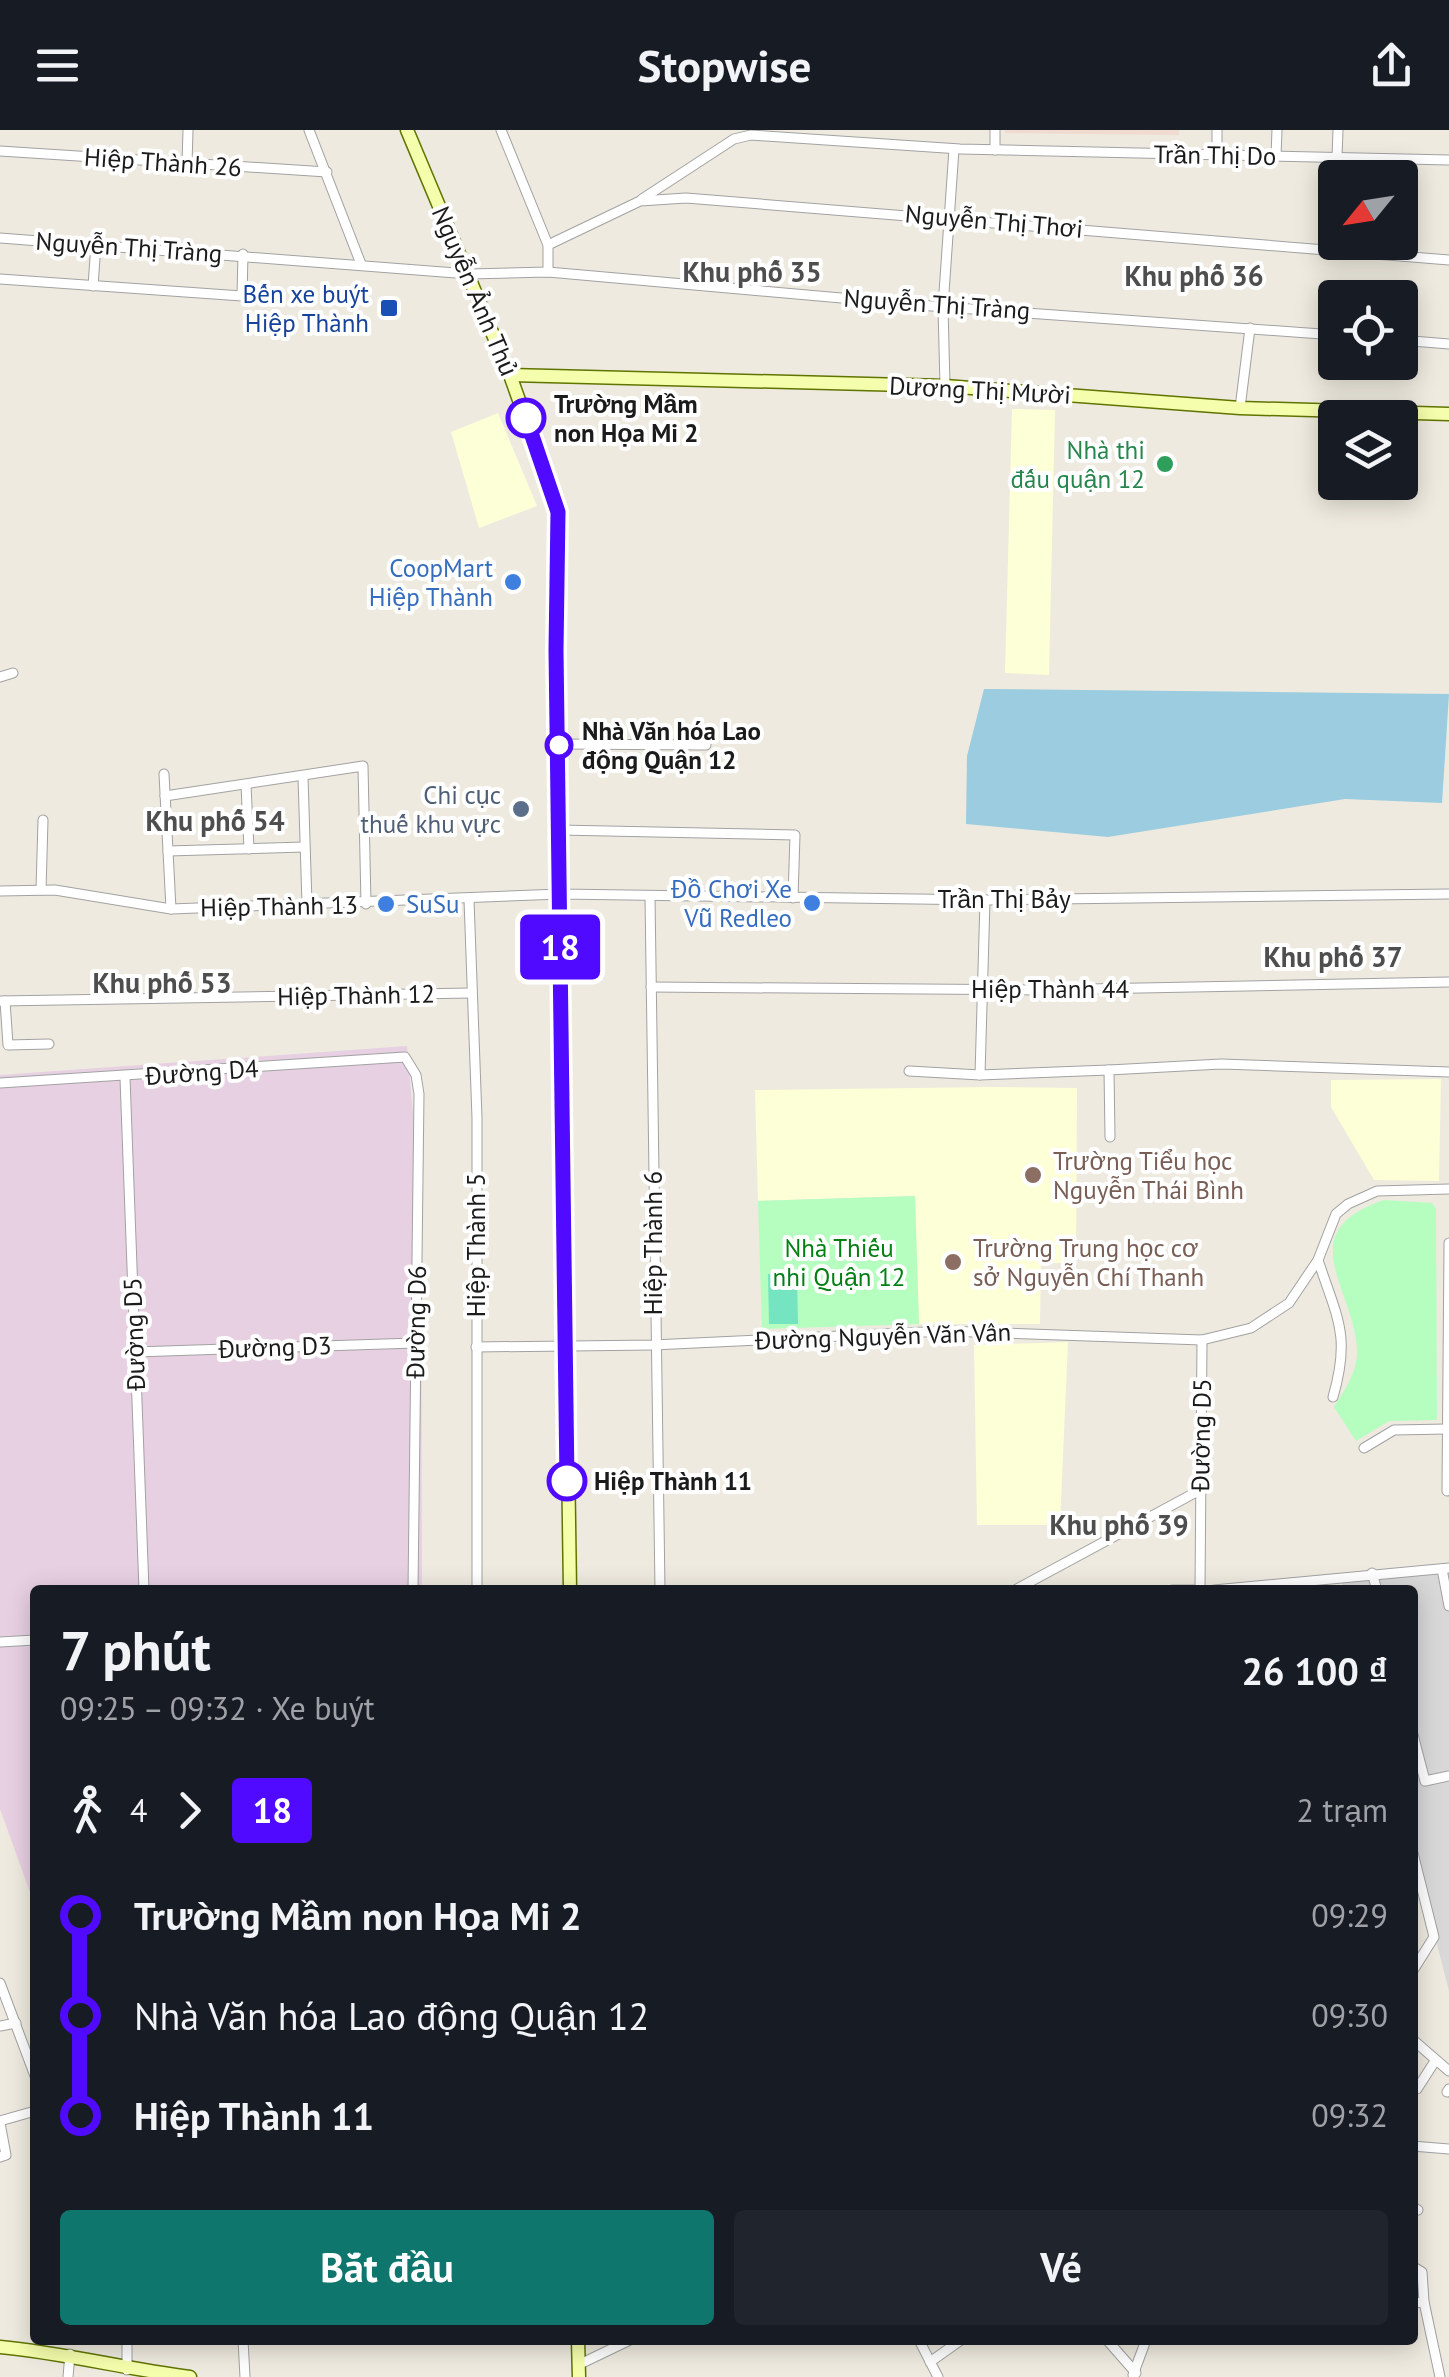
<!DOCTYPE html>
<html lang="vi">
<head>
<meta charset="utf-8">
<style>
  :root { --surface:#171b24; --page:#20242c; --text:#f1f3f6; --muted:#9ea1a6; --accent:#0f766e }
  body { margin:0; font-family:"PT Sans",sans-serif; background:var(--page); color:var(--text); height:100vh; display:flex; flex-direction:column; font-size:38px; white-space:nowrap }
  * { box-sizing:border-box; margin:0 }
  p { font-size:32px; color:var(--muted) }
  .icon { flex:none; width:55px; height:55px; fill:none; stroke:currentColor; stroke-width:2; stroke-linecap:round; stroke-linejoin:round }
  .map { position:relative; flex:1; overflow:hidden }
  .details { position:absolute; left:30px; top:1455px; width:1388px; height:760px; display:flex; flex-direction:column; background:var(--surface); border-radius:10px; box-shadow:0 5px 25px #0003 }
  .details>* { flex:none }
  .badge { padding:0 20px; border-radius:8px; font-size:35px; line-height:65px }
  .needle { width:65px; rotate:240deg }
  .fabs { position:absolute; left:1318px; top:30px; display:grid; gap:20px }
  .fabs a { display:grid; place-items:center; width:100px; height:100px; border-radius:10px; background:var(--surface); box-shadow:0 5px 25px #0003; font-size:50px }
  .map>.badge { position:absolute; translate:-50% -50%; box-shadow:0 0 0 5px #fff }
  .legs { display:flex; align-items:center; gap:15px; height:110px; padding:0 30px; font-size:32px }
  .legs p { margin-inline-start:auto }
  .overview { display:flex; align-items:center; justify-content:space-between; height:170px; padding:0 30px }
  h1 { font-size:55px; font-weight:700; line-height:75px }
  .button { display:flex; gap:20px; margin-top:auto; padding:20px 30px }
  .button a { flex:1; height:115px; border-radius:10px; background:var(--accent); color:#fff; font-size:40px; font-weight:700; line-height:115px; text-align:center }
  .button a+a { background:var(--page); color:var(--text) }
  ul { padding:0 30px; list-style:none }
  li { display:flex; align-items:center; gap:35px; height:100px; font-size:38px }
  li i { display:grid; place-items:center; width:15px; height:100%; margin:0 12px; background:currentColor }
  li i::after { content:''; width:25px; height:25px; margin:-12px; border:8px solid; border-radius:50%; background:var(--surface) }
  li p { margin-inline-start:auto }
  li:first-child i { background:linear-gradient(#0000 50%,currentColor 0) }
  li:last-child i { background:linear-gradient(currentColor 50%,#0000 0) }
  header { display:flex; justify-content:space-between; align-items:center; height:130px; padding:0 30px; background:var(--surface); font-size:45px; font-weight:700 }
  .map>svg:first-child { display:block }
  .residential { fill:#d9d8d8 }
  .industrial { fill:#e7d0e2 }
  .education { fill:#fdffd7 }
  .military { fill:#f1dbd0 }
  .park { fill:#b6fdc0 }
  .pitch { fill:#75e4c0 }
  .water { fill:#9bccdf }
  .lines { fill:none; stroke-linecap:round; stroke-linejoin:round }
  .street-casing { stroke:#a2a2a2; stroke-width:11 }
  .secondary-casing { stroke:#607400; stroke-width:15 }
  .street { stroke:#fff; stroke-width:9 }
  .secondary { stroke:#f5feac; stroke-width:12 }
  .line-1-casing { stroke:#fff; stroke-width:22 }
  .line-1 { stroke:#4f0aff; stroke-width:15 }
  .transit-dot { fill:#1a4fb4; stroke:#fff; stroke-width:4 }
  .stop-1-dot { fill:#fff; stroke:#4f0aff; stroke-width:5 }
  .leisure-dot { fill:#2e9e5b; stroke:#fff; stroke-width:4 }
  .shop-dot { fill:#3f7fe0; stroke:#fff; stroke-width:4 }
  .service-dot { fill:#5c6f8a; stroke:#fff; stroke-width:4 }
  .education-dot { fill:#8d6e63; stroke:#fff; stroke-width:4 }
  .labels { text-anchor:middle; stroke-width:8; stroke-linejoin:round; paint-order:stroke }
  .street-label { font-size:25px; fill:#1b1b1b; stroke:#fff }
  .transit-label { font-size:25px; fill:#164399; stroke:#fff; text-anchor:end }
  .stop-label { font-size:25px; font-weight:bold; fill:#1b1b1b; stroke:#fff; text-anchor:start }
  .leisure-label { font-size:25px; fill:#27864d; stroke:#fff; text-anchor:end }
  .shop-label { font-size:25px; fill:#366cbe; stroke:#fff; text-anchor:end }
  .service-label { font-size:25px; fill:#4e5e75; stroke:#fff; text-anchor:end }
  .education-label { font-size:25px; fill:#785e54; stroke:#fff; text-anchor:start }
  .park-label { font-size:25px; fill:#037f14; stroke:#fff }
  .neighbourhood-label { font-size:28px; font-weight:bold; fill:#4e4e4e; stroke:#fff }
</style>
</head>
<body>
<header><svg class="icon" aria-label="menu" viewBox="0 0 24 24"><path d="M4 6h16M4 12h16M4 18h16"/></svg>Stopwise<svg class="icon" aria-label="share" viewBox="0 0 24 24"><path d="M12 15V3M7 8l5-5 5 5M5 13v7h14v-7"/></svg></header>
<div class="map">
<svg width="1449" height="2247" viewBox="0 0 1449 2247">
  <rect width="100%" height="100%" fill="#eeeadf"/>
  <!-- residential -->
  <path class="residential" d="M1449,1440V1861L1413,1721L1412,1460H1344L1342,1451Z"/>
  <!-- industrial -->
  <path class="industrial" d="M407,916L421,1072L422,1460H35V1776L0,1679V945Z"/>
  <!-- education -->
  <g class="education">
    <path d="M1012,279L1055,280L1049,545L1005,543Z"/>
    <path d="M498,283L537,376L479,398L451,302Z"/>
    <path d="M1441,949L1439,1051L1374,1050L1331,977V950Z"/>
    <path d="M990,957L1077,958L1076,1133H1041L1040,1194H919L914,1066L758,1071L755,960Z"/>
    <path d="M1068,1212L1060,1395H977L974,1215Z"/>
  </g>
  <!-- military -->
  <path class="military" d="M1005,0H1179V5L1005,3Z"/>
  <!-- park -->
  <g class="park">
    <path d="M915,1066L919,1194L762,1199L758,1071Z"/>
    <path d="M1384,1070L1432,1073L1436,1079L1437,1290L1389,1291L1356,1311L1334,1277C1345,1260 1358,1241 1357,1220C1355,1159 1289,1102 1384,1070Z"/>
  </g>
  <!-- pitch -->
  <path class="pitch" d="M768,1144H797L798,1194H769Z"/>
  <!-- water -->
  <path class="water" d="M984,559L1449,564L1442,673L1345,669L1108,707L966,694L967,626Z"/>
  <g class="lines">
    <!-- street casing -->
    <g class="street-casing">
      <g id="street">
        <path d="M309,0L361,134"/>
        <path d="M501,0L548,115V142"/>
        <path d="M1217,0V25"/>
        <path d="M995,20V0"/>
        <path d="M0,21L327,42"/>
        <path d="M1276,26L1277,0"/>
        <path d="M1337,27L1338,0"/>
        <path d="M187,34L188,0"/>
        <path d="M642,69L734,9L751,5L960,19L1449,30"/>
        <path d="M0,108L469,144L548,142L943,177L1335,205"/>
        <path d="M548,115L640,71L686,68L1449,130"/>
        <path d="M0,149L242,166L243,124"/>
        <path d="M93,156L96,114"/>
        <path d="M1400,210L1449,214"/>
        <path d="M945,256L943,177L954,19"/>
        <path d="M1240,278L1250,198"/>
        <path d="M0,547L13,543"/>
        <path d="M559,614L706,615"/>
        <path d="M164,644L171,779"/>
        <path d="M303,647L307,774"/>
        <path d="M246,655L249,719"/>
        <path d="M165,666L363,636L366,774"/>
        <path d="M559,700L795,705L793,768"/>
        <path d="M168,721L304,717"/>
        <path d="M41,760L43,690"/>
        <path d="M0,761L55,760L171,779L560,764L985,770L1449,764"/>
        <path d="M650,767L660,1460"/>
        <path d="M469,770L477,988V1460"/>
        <path d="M651,857L1036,860L1449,852"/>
        <path d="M0,871L471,863"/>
        <path d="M5,871L8,915L49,914"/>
        <path d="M909,941L980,945L985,770"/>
        <path d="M980,945L1109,940"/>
        <path d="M125,948L144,1460"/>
        <path d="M0,953L405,927L416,945L419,964L413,1460"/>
        <path d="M1110,1007L1109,940L1221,934L1449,942"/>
        <path d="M1318,1130C1337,1188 1351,1205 1333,1267"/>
        <path d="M476,1217L653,1215L945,1201L1202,1210L1251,1198L1289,1173L1318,1130L1336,1084L1348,1074L1377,1061L1449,1059"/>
        <path d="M135,1222L415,1213"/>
        <path d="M1364,1318L1394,1300L1447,1299"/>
        <path d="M1447,1361L1449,1113"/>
        <path d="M1442,1439L1449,1476"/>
        <path d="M1372,1443L1377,1460"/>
        <path d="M1015,1460L1200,1360"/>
        <path d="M1172,1460H1196"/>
        <path d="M1200,1460L1202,1210"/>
        <path d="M1214,1460L1449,1438"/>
        <path d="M0,1512L35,1510"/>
        <path d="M1412,1601L1425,1651L1449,1646"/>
        <path d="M1412,1719L1434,1807L1412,1842"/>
        <path d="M0,1853L35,1946"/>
        <path d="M0,1896L16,1893"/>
        <path d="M1412,1909L1449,1941"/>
        <path d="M1417,1959L1435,1931"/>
        <path d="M1447,1962L1449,1959"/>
        <path d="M0,1991L35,1981"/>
        <path d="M1412,2016L1449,2019"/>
        <path d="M0,2027L6,2025L0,1993"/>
        <path d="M1412,2076L1418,2080"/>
        <path d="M1412,2136L1422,2142L1424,2172L1412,2173"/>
        <path d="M1424,2172L1440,2247"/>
        <path d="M243,2210L245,2247"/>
        <path d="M919,2210L938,2247"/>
        <path d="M1107,2210L1136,2243"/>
        <path d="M930,2232L961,2210"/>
        <path d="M578,2235L630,2210"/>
        <path d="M127,2240V2210"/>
        <path d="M1133,2245L1146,2210"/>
        <path d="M68,2247L70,2224"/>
      </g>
    </g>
    <!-- secondary casing -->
    <g class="secondary-casing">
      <g id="secondary">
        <path d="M407,0L510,245L559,382L556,520L570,1460"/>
        <path d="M510,245L945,256L1240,278L1449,284"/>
        <path d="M578,2210L579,2247"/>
        <path d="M0,2217C65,2223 125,2239 190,2247"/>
      </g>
    </g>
    <!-- street -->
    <use href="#street" class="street"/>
    <!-- secondary -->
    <use href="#secondary" class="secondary"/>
  </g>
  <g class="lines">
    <!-- line-1 casing -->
    <g class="line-1-casing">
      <path id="line-1" d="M526,288L558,382L556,520L567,1351"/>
    </g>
    <!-- line-1 -->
    <use href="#line-1" class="line-1"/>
  </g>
  <!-- markers -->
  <rect class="transit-dot" x="379" y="168" width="20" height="20" rx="5"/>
  <g class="stop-1-dot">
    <circle cx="526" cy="288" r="18"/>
    <circle cx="559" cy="615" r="12"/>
    <circle cx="567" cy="1351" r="18"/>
  </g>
  <circle class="leisure-dot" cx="1165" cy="334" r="10"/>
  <g class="shop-dot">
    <circle cx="513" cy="452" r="10"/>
    <circle cx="812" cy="773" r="10"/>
    <circle cx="386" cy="774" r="10"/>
  </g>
  <circle class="service-dot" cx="521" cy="679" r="10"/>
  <g class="education-dot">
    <circle cx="1033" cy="1045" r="10"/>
    <circle cx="953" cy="1132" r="10"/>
  </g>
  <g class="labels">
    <!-- street labels -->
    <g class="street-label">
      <text transform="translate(1215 25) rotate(1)" y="9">Trần Thị Do</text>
      <text transform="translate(163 32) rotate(4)" y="9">Hiệp Thành 26</text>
      <text transform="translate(994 91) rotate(5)" y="9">Nguyễn Thị Thơi</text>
      <text transform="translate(129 117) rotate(4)" y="9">Nguyễn Thị Tràng</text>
      <text transform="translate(475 161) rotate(67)" y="9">Nguyễn Ảnh Thủ</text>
      <text transform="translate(937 174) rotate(4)" y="9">Nguyễn Thị Tràng</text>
      <text transform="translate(980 260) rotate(3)" y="9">Dương Thị Mười</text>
      <text x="1004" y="778">Trần Thị Bảy</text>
      <text transform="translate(279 776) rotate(-1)" y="9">Hiệp Thành 13</text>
      <text x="1050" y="868">Hiệp Thành 44</text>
      <text transform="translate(356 865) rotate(-1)" y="9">Hiệp Thành 12</text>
      <text transform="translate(202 942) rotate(-4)" y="9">Đường D4</text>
      <text transform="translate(653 1113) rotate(-90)" y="9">Hiệp Thành 6</text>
      <text transform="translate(476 1115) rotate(-90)" y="9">Hiệp Thành 5</text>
      <text transform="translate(416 1192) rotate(-89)" y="9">Đường D6</text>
      <text transform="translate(134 1204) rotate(-92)" y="9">Đường D5</text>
      <text transform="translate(883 1206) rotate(-2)" y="9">Đường Nguyễn Văn Vân</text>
      <text transform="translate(275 1217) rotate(-2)" y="9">Đường D3</text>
      <text transform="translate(1201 1305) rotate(-89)" y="9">Đường D5</text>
    </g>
    <!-- transit labels -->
    <g class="transit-label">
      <text x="369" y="173">Bến xe buýt<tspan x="369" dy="29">Hiệp Thành</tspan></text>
    </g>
    <!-- stop labels -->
    <g class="stop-label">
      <text x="554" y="283">Trường Mầm<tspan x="554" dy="29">non Họa Mi 2</tspan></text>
      <text x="582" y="610">Nhà Văn hóa Lao<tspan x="582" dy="29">động Quận 12</tspan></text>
      <text x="594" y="1360">Hiệp Thành 11</text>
    </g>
    <!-- leisure labels -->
    <g class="leisure-label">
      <text x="1145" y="329">Nhà thi<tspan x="1145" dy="29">đấu quận 12</tspan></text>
    </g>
    <!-- shop labels -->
    <g class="shop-label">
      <text x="493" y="447">CoopMart<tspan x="493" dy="29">Hiệp Thành</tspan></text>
      <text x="792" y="768">Đồ Chơi Xe<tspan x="792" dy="29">Vũ Redleo</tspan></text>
      <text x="406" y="783" text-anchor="start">SuSu</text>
    </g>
    <!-- service labels -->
    <g class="service-label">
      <text x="501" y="674">Chi cục<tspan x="501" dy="29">thuế khu vực</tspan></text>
    </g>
    <!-- education labels -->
    <g class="education-label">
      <text x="1053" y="1040">Trường Tiểu học<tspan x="1053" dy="29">Nguyễn Thái Bình</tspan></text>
      <text x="973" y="1127">Trường Trung học cơ<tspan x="973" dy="29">sở Nguyễn Chí Thanh</tspan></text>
    </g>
    <!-- park labels -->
    <g class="park-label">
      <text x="839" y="1127">Nhà Thiếu<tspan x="839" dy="29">nhi Quận 12</tspan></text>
    </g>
    <!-- neighbourhood labels -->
    <g class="neighbourhood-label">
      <text x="752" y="152">Khu phố 35</text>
      <text x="1194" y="156">Khu phố 36</text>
      <text x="215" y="701">Khu phố 54</text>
      <text x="1333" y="837">Khu phố 37</text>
      <text x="162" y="863">Khu phố 53</text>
      <text x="1119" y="1405">Khu phố 39</text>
    </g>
  </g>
</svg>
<div class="fabs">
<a><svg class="needle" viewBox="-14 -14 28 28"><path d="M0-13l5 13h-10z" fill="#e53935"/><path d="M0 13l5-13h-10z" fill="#9ea1a6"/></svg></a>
<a><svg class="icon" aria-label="locate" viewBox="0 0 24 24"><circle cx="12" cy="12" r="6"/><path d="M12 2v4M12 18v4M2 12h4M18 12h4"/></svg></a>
<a><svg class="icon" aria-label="layers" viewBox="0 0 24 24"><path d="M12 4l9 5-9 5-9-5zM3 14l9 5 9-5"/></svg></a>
</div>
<b class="badge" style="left:560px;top:817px;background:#4f0aff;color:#fff">18</b>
<section class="details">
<div class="overview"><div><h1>7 phút</h1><p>09:25 – 09:32 · Xe buýt</p></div><b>26 100 ₫</b></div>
<div class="legs"><svg class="icon" aria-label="walk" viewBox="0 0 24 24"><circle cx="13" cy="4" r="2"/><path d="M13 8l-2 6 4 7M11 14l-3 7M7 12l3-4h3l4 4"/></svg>4<svg class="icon" aria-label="forward" viewBox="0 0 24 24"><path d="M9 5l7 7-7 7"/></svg><b class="badge" style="background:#4f0aff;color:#fff">18</b><p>2 trạm</p></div>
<ul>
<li><i style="color:#4f0aff"></i><b>Trường Mầm non Họa Mi 2</b><p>09:29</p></li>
<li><i style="color:#4f0aff"></i><span>Nhà Văn hóa Lao động Quận 12</span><p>09:30</p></li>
<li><i style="color:#4f0aff"></i><b>Hiệp Thành 11</b><p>09:32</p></li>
</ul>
<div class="button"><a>Bắt đầu</a><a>Vé</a></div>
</section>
</div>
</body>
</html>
